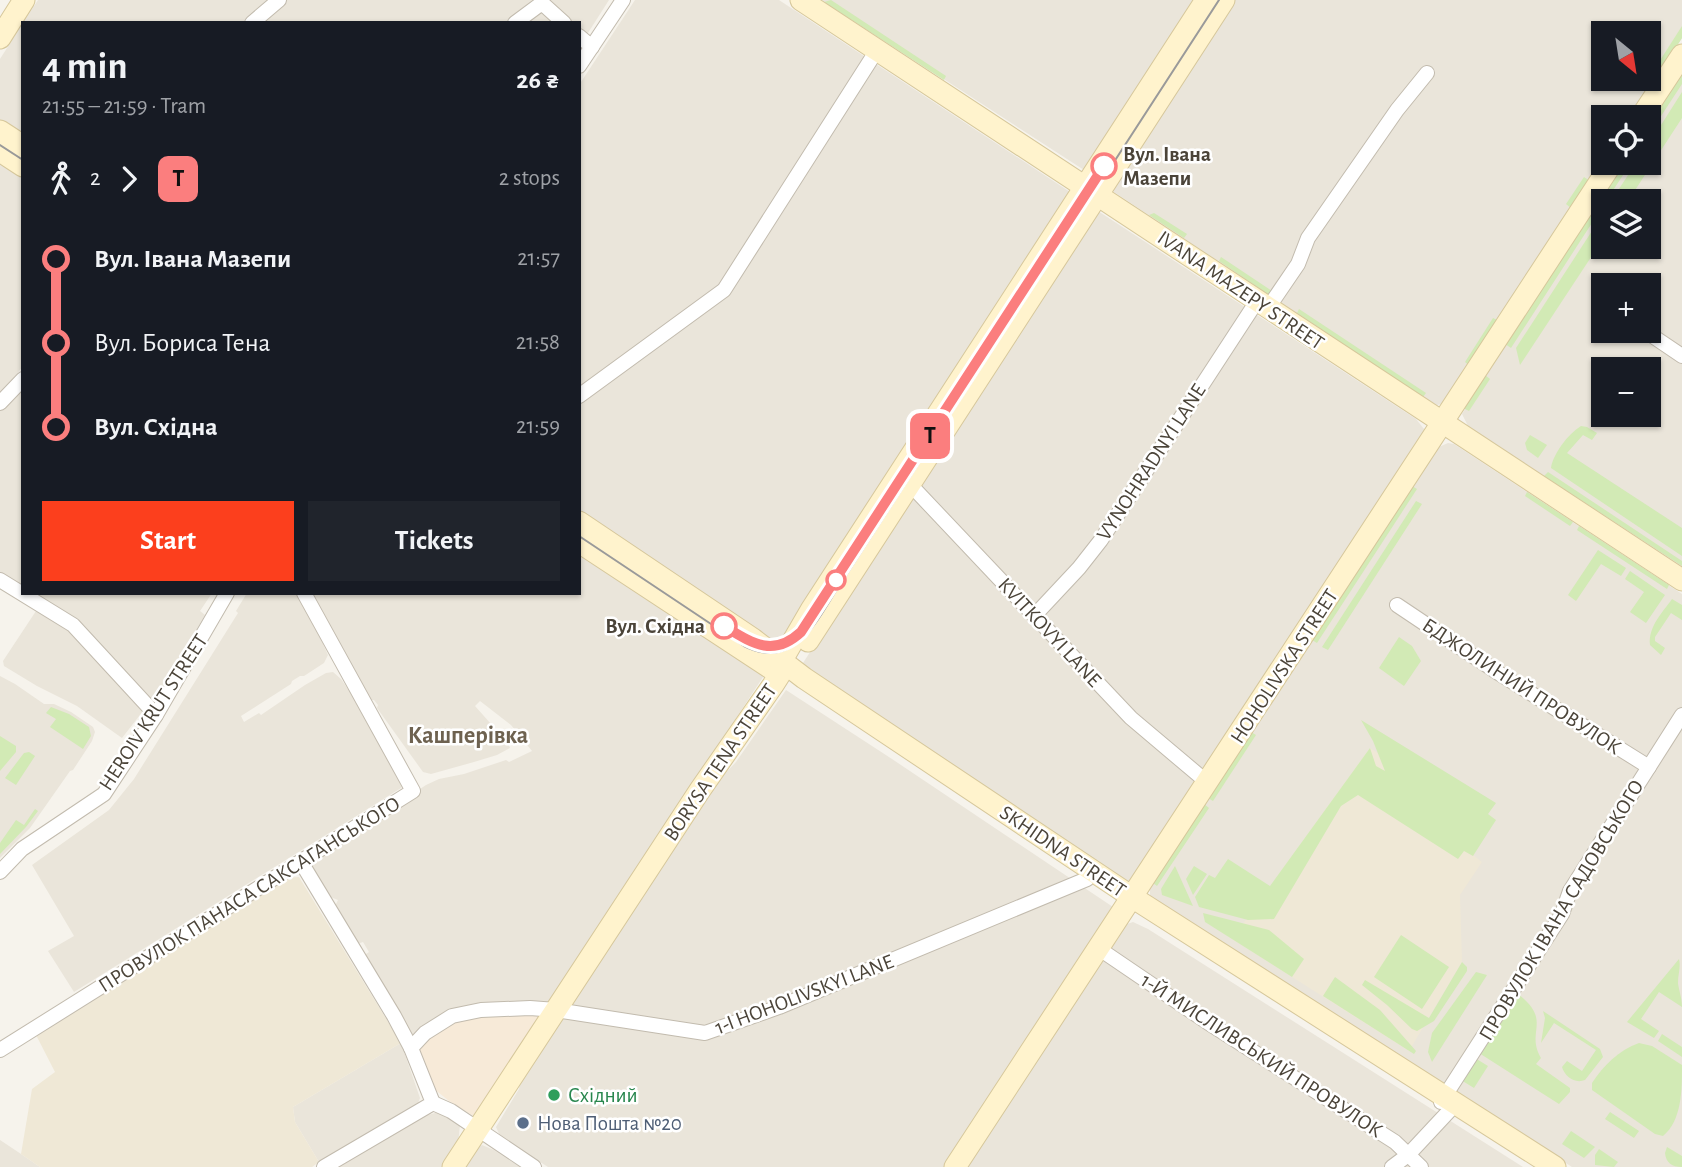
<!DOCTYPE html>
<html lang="en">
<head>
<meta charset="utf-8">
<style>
  :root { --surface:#171b24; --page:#20242c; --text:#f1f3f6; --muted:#9ea1a6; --accent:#fc3f1d }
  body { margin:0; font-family:"Alegreya Sans",sans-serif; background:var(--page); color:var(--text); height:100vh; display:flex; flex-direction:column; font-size:26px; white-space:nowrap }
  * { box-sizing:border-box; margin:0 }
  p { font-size:23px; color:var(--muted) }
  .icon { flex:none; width:38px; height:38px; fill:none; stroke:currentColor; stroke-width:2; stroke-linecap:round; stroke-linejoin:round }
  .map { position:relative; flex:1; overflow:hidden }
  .side { position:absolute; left:21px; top:21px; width:560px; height:574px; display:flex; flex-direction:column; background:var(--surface); border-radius:0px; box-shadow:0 2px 5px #0004 }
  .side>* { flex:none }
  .badge { padding:0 14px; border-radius:10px; font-size:24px; line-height:46px }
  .needle { width:46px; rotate:150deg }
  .tools { position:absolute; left:1591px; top:21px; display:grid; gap:14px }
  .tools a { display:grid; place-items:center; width:70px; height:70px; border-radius:0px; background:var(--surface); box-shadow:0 2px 5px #0004; font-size:35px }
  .map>.badge { position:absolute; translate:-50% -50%; box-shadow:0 0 0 4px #fff }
  .legs { display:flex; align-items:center; gap:10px; height:77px; padding:0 21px; font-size:23px }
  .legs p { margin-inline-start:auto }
  .headline { display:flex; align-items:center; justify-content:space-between; height:119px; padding:0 21px }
  h1 { font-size:38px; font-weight:700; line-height:52px }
  .action { display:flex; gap:14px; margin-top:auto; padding:14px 21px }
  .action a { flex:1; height:80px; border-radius:0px; background:var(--accent); color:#fff; font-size:28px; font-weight:700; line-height:80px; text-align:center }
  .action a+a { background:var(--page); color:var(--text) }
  ul { padding:0 21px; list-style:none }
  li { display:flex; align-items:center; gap:24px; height:84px; font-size:26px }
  li i { display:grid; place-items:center; width:10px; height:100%; margin:0 9px; background:currentColor }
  li i::after { content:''; width:18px; height:18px; margin:-9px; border:5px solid; border-radius:50%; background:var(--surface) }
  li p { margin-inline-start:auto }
  li:first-child i { background:linear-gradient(#0000 50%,currentColor 0) }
  li:last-child i { background:linear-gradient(currentColor 50%,#0000 0) }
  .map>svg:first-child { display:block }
  .residential { fill:#eae5da; fill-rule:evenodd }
  .commercial { fill:#f7ead8 }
  .education { fill:#efe8d6 }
  .green { fill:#d2eab5 }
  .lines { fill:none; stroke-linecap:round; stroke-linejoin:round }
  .street-casing { stroke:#c2bbae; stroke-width:16 }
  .secondary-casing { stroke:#d6c79b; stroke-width:23 }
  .street { stroke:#fff; stroke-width:14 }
  .secondary { stroke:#fff3cd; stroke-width:21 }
  .tram { stroke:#9a9a9a; stroke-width:2 }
  .line-1-casing { stroke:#fff; stroke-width:16 }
  .line-1 { stroke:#fb7e7e; stroke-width:10 }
  .stop-1-dot { fill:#fff; stroke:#fb7e7e; stroke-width:3.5 }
  .leisure-dot { fill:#2e9e5b; stroke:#fff; stroke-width:2.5 }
  .service-dot { fill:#5c6f8a; stroke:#fff; stroke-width:2.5 }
  .labels { text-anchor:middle; stroke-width:5; stroke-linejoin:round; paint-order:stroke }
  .stop-label { font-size:21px; font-weight:bold; fill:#4b4439; stroke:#fff; text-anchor:start }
  .street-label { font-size:21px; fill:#4b4439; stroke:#fff }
  .leisure-label { font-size:21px; fill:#27864d; stroke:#fff; text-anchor:start }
  .service-label { font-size:21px; fill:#4e5e75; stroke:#fff; text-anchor:start }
  .quarter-label { font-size:24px; font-weight:bold; fill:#6e6250; stroke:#fff }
</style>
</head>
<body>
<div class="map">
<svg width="1682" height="1167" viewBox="0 0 1682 1167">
  <rect width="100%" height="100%" fill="#f6f3ec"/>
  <!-- residential -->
  <g class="residential">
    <path d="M38,0H609L579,47V23H23Z"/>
    <path d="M635,0H779L1070,192L786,636L776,642H772L579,515V85Z"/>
    <path d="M822,0H1199L1084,170Z"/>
    <path d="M1232,0H1682V38L1631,117H1603V160L1443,404L1437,405L1409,388L1114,192L1113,187ZM1603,33H1648V79H1603Z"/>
    <path d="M23,23V141L0,126V59Z"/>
    <path d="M1682,69V566L1468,426L1462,414L1622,163H1648L1649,121ZM1603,201H1648V247H1603ZM1603,285H1648V331H1603ZM1603,369H1648V415H1603Z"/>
    <path d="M0,157L23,172V366L0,395Z"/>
    <path d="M1098,211L1416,419L1424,429V433L1132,881L1128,882L803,666V663L1093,213Z"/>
    <path d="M23,384V587L0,573V408Z"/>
    <path d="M1448,443L1454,444L1682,594V1167H1572L1172,913L1150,895V889L1439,447Z"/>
    <path d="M579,548L761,672L763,677L549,1005L453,1012L412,1036L363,956L369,952L363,942L357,944L335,906L338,900L328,896L310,865L315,859L426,785L439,779L464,774L506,760L509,762L532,751L511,725L480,701L475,706L508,743L510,748L497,755L474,762L431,774L423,772L377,708L378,705L374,700H370L308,593H579Z"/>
    <path d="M32,593H212L200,611L205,615L157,697L150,700Z"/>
    <path d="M247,593H300L328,655L324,663L304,676H300L292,681L291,684L241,716L244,722L259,713L261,715L305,685L326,673L333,672L341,679L383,740L406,782L401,788L374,805L74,992L48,951L74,936L32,865L109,810L134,779L238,613L236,611Z"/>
    <path d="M36,611L73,634L102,660L143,711L122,738L77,706L37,686L4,666L3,661Z"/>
    <path d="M0,676L15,684L44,704H54L71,712L93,727L95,732L92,741L73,770L70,771L30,828L0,858Z"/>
    <path d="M786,690L892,759L1113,907L945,1167H548L500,1136L496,1127L519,1089L520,1080L714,785L736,762Z"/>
    <path d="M1133,922L1148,929L1523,1167H966L1122,930L1127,924Z"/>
    <path d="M401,1043L420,1098L417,1106L319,1162L295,1122L293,1107Z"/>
    <path d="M442,1111L460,1125L458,1144L443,1167H332L424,1116Z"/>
    <path d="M0,1140L21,1154L40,1167H0Z"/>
    <path d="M482,1145L494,1150L520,1167H464L476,1149Z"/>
  </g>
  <!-- commercial -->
  <path class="commercial" d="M493,1013L541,1016L475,1117L449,1101L433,1088L418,1054L421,1044L431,1035L465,1017Z"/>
  <!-- education -->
  <g class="education">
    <path d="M1370,748L1491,825L1473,855L1482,862L1460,895L1462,962L1409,1051L1232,939Z"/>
    <path d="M299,877L401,1043L293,1107L295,1122L319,1162L312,1167H40L21,1154L32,1089L55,1072L36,1035L285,878Z"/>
  </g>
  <!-- green -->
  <g class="green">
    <path d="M831,0L946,76L944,80L824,2Z"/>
    <path d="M1682,26V38L1648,91L1643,87Z"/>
    <path d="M1682,69V84L1648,136L1649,121Z"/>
    <path d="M1682,92V118L1628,201H1611L1636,163H1648L1649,144Z"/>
    <path d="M1622,163H1631L1606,201H1603V206L1511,348L1505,344Z"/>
    <path d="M1584,177L1590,181L1572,209L1566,204Z"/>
    <path d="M1154,213L1187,234L1184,238L1149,215Z"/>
    <path d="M1603,214V239L1520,365L1516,348Z"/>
    <path d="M1221,257L1272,291L1269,295L1219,261Z"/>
    <path d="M1299,309L1426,393L1423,397L1297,313Z"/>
    <path d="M1493,318L1499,321L1470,366L1465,362Z"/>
    <path d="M1485,375L1490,379L1469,411L1463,408Z"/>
    <path d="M1581,426L1587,427L1597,433L1592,440L1583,435L1567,453L1682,528V556L1551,468C1553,454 1568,434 1581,426Z"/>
    <path d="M1530,435L1547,445L1538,458L1527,450L1525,443Z"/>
    <path d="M1548,472L1682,561V566L1544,476Z"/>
    <path d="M1412,486L1417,489L1317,643L1312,640Z"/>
    <path d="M1527,492L1573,522L1570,526L1525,496Z"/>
    <path d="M1416,501L1422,504L1328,650L1322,647Z"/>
    <path d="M1579,526L1669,585L1667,589L1577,530Z"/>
    <path d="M1598,550L1626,568L1621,576L1601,564L1576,601L1568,595Z"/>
    <path d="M1630,571L1665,595L1646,623L1630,612L1644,592L1625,579Z"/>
    <path d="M1672,599L1682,605V620L1671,613L1655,637V641L1665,648L1661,655L1650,645C1648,627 1662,613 1672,599Z"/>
    <path d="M1399,637L1412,646L1421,661L1404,686L1379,668Z"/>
    <path d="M51,707L69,714L89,727L91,736L83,749L50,727L56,719L46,713Z"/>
    <path d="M1361,720L1496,803L1488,814L1496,820L1473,856L1464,851L1458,859L1358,795L1341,806L1274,919L1248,920L1199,907L1195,897L1209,875L1215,878L1228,859L1270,886L1370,748L1376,766L1385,771L1373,741Z"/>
    <path d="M1251,732L1256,735L1213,801L1208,798Z"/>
    <path d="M0,736L16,746V752L0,771Z"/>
    <path d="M29,752L35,756L16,785L5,778L24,753Z"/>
    <path d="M1204,804L1209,808L1157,886L1153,883Z"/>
    <path d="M35,809L38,811L26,827L0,854V843L16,820L24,825Z"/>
    <path d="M1175,866L1193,906L1162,895L1161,889Z"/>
    <path d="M1194,866L1207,874L1193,895L1186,879Z"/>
    <path d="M1203,913L1269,930L1304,959L1292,977L1205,922Z"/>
    <path d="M1401,935L1449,967L1422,1009L1374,977Z"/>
    <path d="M1679,959C1681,967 1678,974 1678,983C1679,991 1682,998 1682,1007L1659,992L1641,1019L1659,1031L1654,1038L1627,1022Z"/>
    <path d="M1462,962L1467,967V971L1434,1021L1417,1031L1412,1029L1387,1005L1362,985L1365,980L1429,1018Z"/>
    <path d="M1476,972L1487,975L1432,1062L1428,1052L1432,1033Z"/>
    <path d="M1335,977L1380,1010L1416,1051L1414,1054L1323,996Z"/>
    <path d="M1518,994C1553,1021 1525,1031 1541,1058L1536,1064L1570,1088V1092L1559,1104L1479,1053Z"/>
    <path d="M1543,1011L1600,1049L1603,1057L1585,1080C1575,1084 1565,1077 1562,1067L1567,1061L1582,1071L1596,1050L1554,1023L1541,1043L1545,1018Z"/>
    <path d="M1662,1034L1682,1047V1057L1658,1041Z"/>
    <path d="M1639,1043L1652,1046L1682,1065C1682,1090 1682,1120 1663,1136L1655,1134L1592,1090V1083C1603,1066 1619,1050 1639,1043Z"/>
    <path d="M1475,1058L1488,1066L1474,1088L1461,1080Z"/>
    <path d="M1610,1112L1639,1131L1634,1138L1605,1119Z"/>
    <path d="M1571,1131L1595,1147L1584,1158L1562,1144Z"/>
    <path d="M1667,1147L1682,1156V1167C1672,1167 1666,1163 1665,1153Z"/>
    <path d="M1599,1149L1618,1162L1614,1167L1595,1165V1155Z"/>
  </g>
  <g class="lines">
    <!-- street casing -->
    <g class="street-casing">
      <g id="street">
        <path d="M252,23L279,0"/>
        <path d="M515,23L542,3L564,23"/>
        <path d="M579,36L592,47"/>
        <path d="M579,66L623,0"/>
        <path d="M1268,308L1298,264L1308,238L1397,110L1427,73"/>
        <path d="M1654,337L1682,356"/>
        <path d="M579,396L724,290L877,50"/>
        <path d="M0,403L23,379"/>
        <path d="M905,479L1131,718L1208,783"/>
        <path d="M0,580L73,625L156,715"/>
        <path d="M1397,605L1500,674L1649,767"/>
        <path d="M1035,615L1079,568L1101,540L1257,301"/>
        <path d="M301,862L394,1016L411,1048"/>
        <path d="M0,872L22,849L104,794L156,715L227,593"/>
        <path d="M1098,948L1207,1022L1395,1142L1421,1167"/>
        <path d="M0,1050L413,791L304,593"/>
        <path d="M1441,1102L1562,914L1570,891L1682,715"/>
        <path d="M433,1103L451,1111L534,1167"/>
        <path d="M324,1167L433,1103L411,1048L425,1033L452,1016L481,1010L530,1008L556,1010L705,1033L779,1007L1087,879"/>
        <path d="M1392,1167L1408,1155L1450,1110"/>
      </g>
    </g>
    <!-- secondary casing -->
    <g class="secondary-casing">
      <g id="secondary">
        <path d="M801,0L1682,580"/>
        <path d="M0,38L24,0"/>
        <path d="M1641,117L1682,55"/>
        <path d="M0,131L23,146"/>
        <path d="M0,151L23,166"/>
        <path d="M579,522L753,639L804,678L1132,897L1555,1167"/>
        <path d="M579,542L775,671"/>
        <path d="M808,641L1224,0"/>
        <path d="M453,1167L700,790L773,685L780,674L782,660L811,610L1206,0"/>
        <path d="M955,1167L1612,163"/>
      </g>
    </g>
    <!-- street -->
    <use href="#street" class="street"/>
    <!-- secondary -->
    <use href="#secondary" class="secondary"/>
    <!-- tram -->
    <g class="tram">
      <path d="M0,145L23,160"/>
      <path d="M579,536L744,646C796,672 817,619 841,583L1219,0"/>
    </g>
  </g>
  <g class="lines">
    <!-- line-1 casing -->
    <g class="line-1-casing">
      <path id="line-1" d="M724,626C752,643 773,658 801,632L1104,166"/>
    </g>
    <!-- line-1 -->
    <use href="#line-1" class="line-1"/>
  </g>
  <!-- markers -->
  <g class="stop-1-dot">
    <circle cx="1104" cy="166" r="12"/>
    <circle cx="836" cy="580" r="9"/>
    <circle cx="724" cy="626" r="12"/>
  </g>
  <circle class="leisure-dot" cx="554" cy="1095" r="7"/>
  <circle class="service-dot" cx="523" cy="1123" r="7"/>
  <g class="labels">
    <!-- stop labels -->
    <g class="stop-label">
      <text x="1123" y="161">Вул. Івана<tspan x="1123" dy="24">Мазепи</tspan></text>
      <text x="705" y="633" text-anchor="end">Вул. Східна</text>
    </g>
    <!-- street labels -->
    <g class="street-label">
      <text transform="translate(1241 290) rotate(34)" y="7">IVANA MAZEPY STREET</text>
      <text transform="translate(1151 462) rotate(-57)" y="7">VYNOHRADNYI LANE</text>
      <text transform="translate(1050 632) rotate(47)" y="7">KVITKOVYI LANE</text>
      <text transform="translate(1284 666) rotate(-57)" y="7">HOHOLIVSKA STREET</text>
      <text transform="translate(1522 686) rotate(33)" y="7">БДЖОЛИНИЙ ПРОВУЛОК</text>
      <text transform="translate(153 712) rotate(-57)" y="7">HEROIV KRUT STREET</text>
      <text transform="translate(720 762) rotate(-56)" y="7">BORYSA TENA STREET</text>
      <text transform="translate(1063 851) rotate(34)" y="7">SKHIDNA STREET</text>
      <text transform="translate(249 894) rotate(-32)" y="7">ПРОВУЛОК ПАНАСА САКСАГАНСЬКОГО</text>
      <text transform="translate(1561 910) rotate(-59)" y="7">ПРОВУЛОК ІВАНА САДОВСЬКОГО</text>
      <text transform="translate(804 994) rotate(-21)" y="7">1-I HOHOLIVSKYI LANE</text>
      <text transform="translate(1262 1055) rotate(33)" y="7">1-Й МИСЛИВСЬКИЙ ПРОВУЛОК</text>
    </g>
    <!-- leisure labels -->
    <g class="leisure-label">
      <text x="568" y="1102">Східний</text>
    </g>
    <!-- service labels -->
    <g class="service-label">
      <text x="537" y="1130">Нова Пошта №20</text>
    </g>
    <!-- quarter labels -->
    <g class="quarter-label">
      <text x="468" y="743">Кашперівка</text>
    </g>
  </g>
</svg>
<div class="tools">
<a><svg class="needle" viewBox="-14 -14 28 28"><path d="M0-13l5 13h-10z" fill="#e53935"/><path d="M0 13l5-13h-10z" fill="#9ea1a6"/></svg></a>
<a><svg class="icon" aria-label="locate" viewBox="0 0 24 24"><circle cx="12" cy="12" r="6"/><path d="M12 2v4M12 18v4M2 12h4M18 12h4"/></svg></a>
<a><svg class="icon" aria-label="layers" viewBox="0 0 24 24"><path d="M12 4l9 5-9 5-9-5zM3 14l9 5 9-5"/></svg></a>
<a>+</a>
<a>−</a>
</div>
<b class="badge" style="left:930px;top:436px;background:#fb7e7e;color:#111">Т</b>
<section class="side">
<div class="headline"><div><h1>4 min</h1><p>21:55 – 21:59 · Tram</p></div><b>26 ₴</b></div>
<div class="legs"><svg class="icon" aria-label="walk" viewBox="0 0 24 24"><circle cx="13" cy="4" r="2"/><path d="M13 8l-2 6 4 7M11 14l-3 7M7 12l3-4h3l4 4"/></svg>2<svg class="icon" aria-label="forward" viewBox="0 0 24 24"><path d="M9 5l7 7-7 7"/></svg><b class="badge" style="background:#fb7e7e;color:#111">Т</b><p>2 stops</p></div>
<ul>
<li><i style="color:#fb7e7e"></i><b>Вул. Івана Мазепи</b><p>21:57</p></li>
<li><i style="color:#fb7e7e"></i><span>Вул. Бориса Тена</span><p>21:58</p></li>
<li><i style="color:#fb7e7e"></i><b>Вул. Східна</b><p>21:59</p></li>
</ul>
<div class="action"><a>Start</a><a>Tickets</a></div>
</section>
</div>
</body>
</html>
